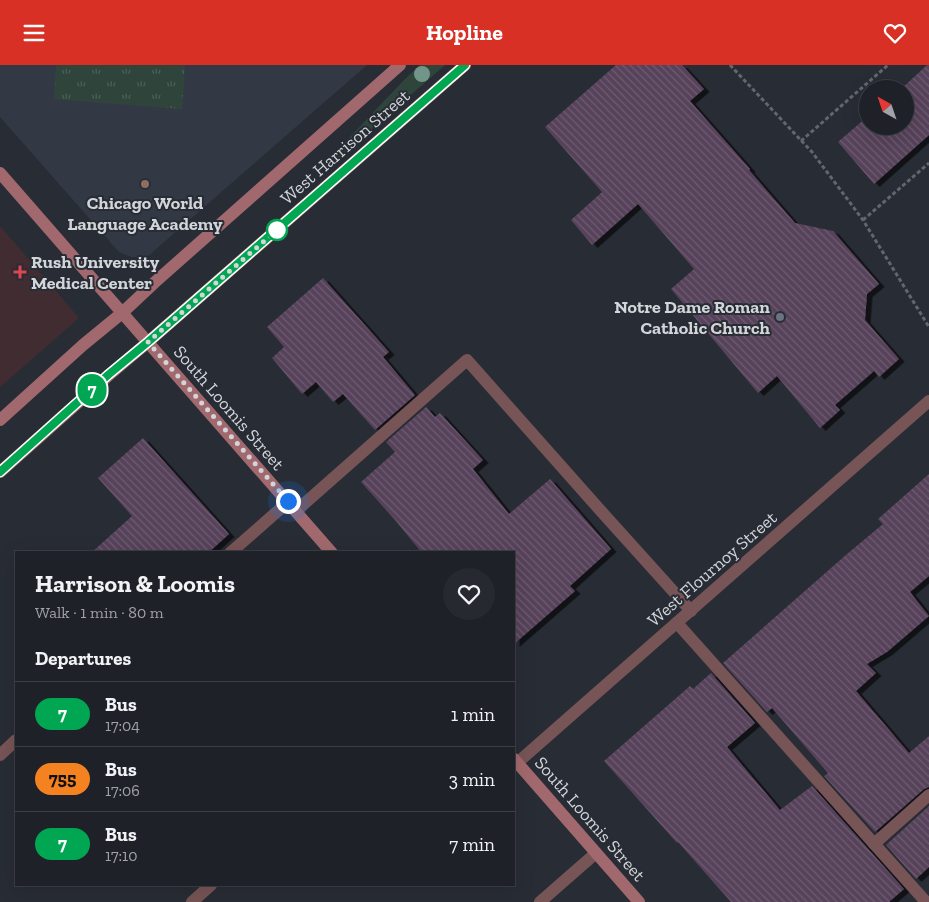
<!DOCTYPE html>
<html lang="en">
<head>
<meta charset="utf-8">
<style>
  :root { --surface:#1e2127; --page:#26292f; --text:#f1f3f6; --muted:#a1a3a7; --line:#3c3e44; --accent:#d93025 }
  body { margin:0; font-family:"Zilla Slab",serif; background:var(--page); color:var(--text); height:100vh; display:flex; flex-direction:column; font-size:19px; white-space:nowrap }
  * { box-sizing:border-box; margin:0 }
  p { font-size:16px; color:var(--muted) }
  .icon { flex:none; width:28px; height:28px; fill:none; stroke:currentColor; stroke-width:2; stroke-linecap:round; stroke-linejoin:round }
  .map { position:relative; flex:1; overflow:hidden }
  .drawer { position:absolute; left:15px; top:486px; width:500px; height:335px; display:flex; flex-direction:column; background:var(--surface); border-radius:0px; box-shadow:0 5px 20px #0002,0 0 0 1px var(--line) }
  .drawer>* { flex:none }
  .badge { padding:0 10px; border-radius:16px; font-size:18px; line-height:32px }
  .needle { width:32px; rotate:320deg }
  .tools { position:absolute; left:859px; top:15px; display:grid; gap:10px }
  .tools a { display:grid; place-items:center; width:55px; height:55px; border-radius:50%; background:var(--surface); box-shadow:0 5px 20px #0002,0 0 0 1px var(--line); font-size:25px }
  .you { position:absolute; width:25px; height:25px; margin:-12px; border:4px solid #fff; border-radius:50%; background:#1a73e8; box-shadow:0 0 0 8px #1a73e833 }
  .map>.badge { position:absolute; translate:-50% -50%; box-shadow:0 0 0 2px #fff }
  h2 { padding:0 20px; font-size:19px; line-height:45px }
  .round { display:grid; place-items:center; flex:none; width:52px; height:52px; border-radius:26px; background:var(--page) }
  .head { display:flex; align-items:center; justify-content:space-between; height:85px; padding:0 20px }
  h1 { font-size:24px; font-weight:700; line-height:38px }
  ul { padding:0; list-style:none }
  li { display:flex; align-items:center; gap:15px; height:65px; padding:0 20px; border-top:1px solid var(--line) }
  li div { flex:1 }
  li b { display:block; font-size:19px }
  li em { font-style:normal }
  li .badge { min-width:55px; font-weight:700; text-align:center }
  header { display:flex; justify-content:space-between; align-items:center; height:65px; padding:0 20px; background:var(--accent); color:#fff; font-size:22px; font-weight:700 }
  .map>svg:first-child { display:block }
  .built { fill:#323944 }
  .medical { fill:#412d31 }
  .green { fill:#2f453b }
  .park { fill:url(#park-tufts) }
  .building { fill:url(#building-back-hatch); filter:url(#shadow) }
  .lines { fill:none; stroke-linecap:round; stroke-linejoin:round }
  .path { stroke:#63666d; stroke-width:3; stroke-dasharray:4 2.5; stroke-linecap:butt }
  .lane { stroke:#775456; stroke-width:12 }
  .street { stroke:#775456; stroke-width:12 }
  .secondary { stroke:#a1696e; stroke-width:12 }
  .tree { fill:#719689 }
  .line-casing { stroke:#fff; stroke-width:11 }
  .line { stroke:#00a651; stroke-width:8 }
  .walk { stroke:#d2d5d9; stroke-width:5; stroke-dasharray:0 9 }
  .education-dot { fill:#8d6e63; stroke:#282c34; stroke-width:2 }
  .stop-dot { fill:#fff; stroke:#00a651; stroke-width:2.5 }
  .health-dot { fill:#e0444e; stroke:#282c34; stroke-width:2 }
  .worship-dot { fill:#6b7280; stroke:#282c34; stroke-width:2 }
  .labels { text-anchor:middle; stroke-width:4; stroke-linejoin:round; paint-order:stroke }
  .street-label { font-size:18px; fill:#d2d5d9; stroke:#282c34 }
  .poi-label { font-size:18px; font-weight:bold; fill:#d2d5d9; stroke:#282c34 }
</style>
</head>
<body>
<header><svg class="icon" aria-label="menu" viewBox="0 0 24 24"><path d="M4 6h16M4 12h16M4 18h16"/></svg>Hopline<svg class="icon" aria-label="heart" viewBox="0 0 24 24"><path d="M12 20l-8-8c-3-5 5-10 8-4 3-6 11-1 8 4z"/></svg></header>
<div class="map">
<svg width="929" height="837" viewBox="0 0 929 837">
  <defs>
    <pattern id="park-tufts" width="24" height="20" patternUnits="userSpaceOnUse" patternTransform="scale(1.25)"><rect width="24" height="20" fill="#2f453b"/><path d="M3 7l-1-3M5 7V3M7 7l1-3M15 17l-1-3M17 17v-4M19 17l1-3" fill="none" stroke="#4c5f57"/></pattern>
    <pattern id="building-back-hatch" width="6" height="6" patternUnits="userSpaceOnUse" patternTransform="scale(1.25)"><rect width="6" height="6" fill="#57425a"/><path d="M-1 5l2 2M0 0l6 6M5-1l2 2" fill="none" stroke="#6e5c71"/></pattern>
    <filter id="shadow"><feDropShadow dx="5.5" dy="3" stdDeviation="0" flood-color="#0009"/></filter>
  </defs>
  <rect width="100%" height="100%" fill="#282c34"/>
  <!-- built -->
  <path class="built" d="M0,0H367L147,192H131L119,187L0,52Z"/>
  <!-- medical -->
  <path class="medical" d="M0,161L79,253L0,322Z"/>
  <!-- green -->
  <path class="green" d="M420,0H445L334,97L330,93L404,15Z"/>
  <!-- park -->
  <path class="park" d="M56,0H185L182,44L54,34Z"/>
  <!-- building -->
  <g class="building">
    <path d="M616,0H682L704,24L690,36L750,104L749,105L795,158L833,166L879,219L867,229L865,255L899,294L879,312L874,306L835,340L840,345L820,363L777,311L758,328L671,224L694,204L638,139L592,180L571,155L602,127L545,62Z"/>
    <path d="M927,0H929V70L874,119L838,77L868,51V61H905V24H901Z"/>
    <path d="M323,213L389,287L383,292L415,330L375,365L343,329L333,337L316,317L302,329L272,293L284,282L267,262Z"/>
    <path d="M426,342L435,352L440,348L483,395L473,404L509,449L550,414L611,484L570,521L575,526L514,579V488H422L395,455L361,417L395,387L386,377Z"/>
    <path d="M143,373L229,469L208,488H91L132,451L98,413Z"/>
    <path d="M929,409V511L910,527L929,551L887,587L867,599L876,608L856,626L909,688L929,671V722L924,724L875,767L824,711L828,708L772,643L767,647L723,598L847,489L883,459L878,454Z"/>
    <path d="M711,608L755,658L727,682L780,745L812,721L904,824L889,837H731L678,777L677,778L604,696L690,621L693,624Z"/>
    <path d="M929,741V802L916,814L886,780Z"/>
  </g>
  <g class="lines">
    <!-- path -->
    <g class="path">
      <path d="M730,0L812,87L863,155L929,262"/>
      <path d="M801,76L888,0"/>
      <path d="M863,155L929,98"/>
    </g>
    <!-- lane -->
    <g class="lane">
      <path d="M296,446L467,295L600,445L691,546"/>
      <path d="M230,488L288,437"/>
      <path d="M677,558L926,837"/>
      <path d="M0,690L16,675"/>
      <path d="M874,779L929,730"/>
      <path d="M540,837L596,788"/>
    </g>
    <!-- street -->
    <g class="street">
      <path d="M517,698L929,336"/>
      <path d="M192,837L211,820"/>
    </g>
    <!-- secondary -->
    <g class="secondary">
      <path d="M0,108L332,488"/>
      <path d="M0,355L83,280L122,248L154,218L400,0"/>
      <path d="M0,407L109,310L148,277L465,0"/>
      <path d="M514,694L639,837"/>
    </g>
  </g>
  <!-- trees -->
  <circle class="tree" cx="422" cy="9" r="8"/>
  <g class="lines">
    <!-- line casing -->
    <g class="line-casing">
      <path id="line" d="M0,407L108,310L148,277L465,0"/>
    </g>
    <!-- line -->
    <use href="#line" class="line"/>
    <!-- walk -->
    <path class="walk" d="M277,165L148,277L288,436"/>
  </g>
  <!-- markers -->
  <circle class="education-dot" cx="145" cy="119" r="5"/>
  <circle class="stop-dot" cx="277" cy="165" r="10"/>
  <path class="health-dot" d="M17.5 199.5h5v5h5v5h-5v5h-5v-5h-5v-5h5z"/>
  <circle class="worship-dot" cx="780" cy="252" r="5"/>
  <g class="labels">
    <!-- street labels -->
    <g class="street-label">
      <text transform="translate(345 82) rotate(-41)" y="6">West Harrison Street</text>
      <text transform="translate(229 343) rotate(49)" y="6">South Loomis Street</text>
      <text transform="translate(712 504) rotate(-41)" y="6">West Flournoy Street</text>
      <text transform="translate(590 754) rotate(49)" y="6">South Loomis Street</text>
    </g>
    <!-- poi labels -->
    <g class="poi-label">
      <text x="145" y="144">Chicago World<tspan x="145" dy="21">Language Academy</tspan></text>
      <text x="31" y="203" text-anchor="start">Rush University<tspan x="31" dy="21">Medical Center</tspan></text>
      <text x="770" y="248" text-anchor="end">Notre Dame Roman<tspan x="770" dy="21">Catholic Church</tspan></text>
    </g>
  </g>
</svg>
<div class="tools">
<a><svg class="needle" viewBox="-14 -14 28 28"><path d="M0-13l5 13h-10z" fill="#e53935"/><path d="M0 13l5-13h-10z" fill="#a1a3a7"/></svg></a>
</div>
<div class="you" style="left:288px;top:436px"></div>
<b class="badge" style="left:92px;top:325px;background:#00a651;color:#fff">7</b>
<section class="drawer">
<div class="head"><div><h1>Harrison &amp; Loomis</h1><p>Walk · 1 min · 80 m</p></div><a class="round"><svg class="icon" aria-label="heart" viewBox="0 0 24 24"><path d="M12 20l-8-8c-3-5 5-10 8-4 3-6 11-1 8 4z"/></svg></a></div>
<h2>Departures</h2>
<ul>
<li><span class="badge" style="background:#00a651;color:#fff">7</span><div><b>Bus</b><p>17:04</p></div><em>1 min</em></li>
<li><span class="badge" style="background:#f58220;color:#111">755</span><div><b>Bus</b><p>17:06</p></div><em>3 min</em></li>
<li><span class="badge" style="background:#00a651;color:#fff">7</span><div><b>Bus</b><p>17:10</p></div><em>7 min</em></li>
</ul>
</section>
</div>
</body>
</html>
